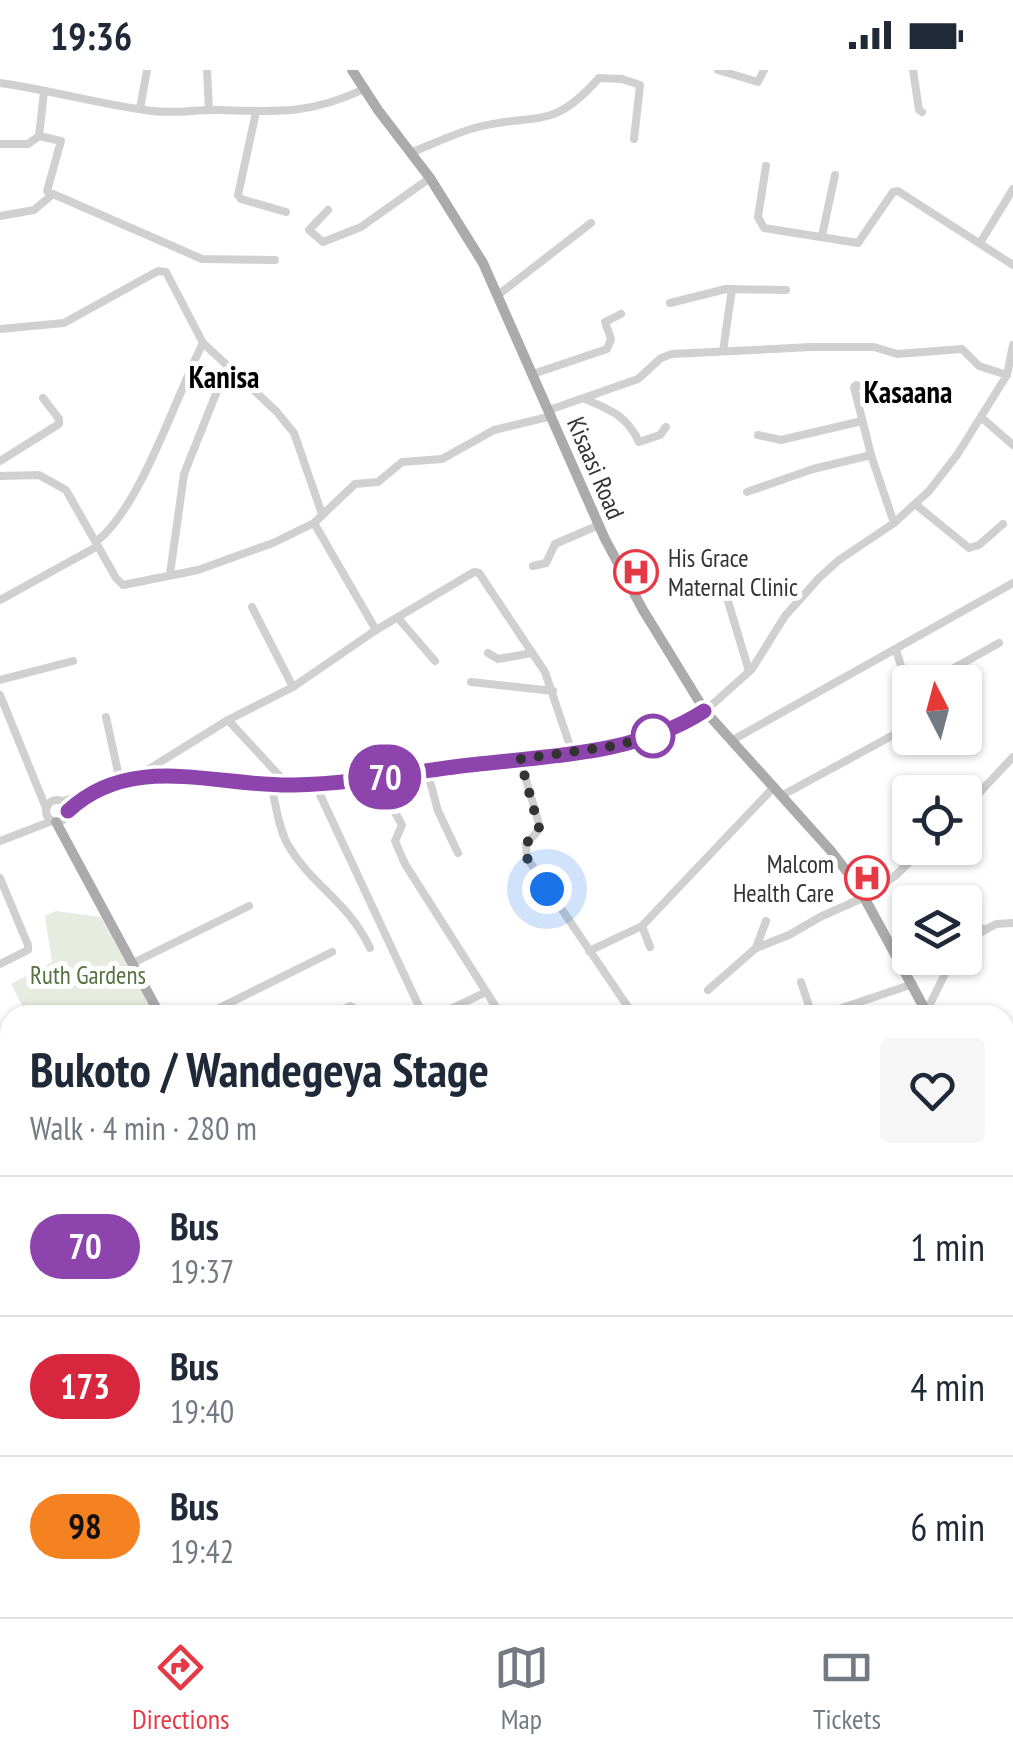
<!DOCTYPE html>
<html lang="en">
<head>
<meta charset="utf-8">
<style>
  :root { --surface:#fff; --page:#f6f6f7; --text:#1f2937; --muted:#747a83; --line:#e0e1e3; --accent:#e63946 }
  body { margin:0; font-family:"PT Sans Narrow",sans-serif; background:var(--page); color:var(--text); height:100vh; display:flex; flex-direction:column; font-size:38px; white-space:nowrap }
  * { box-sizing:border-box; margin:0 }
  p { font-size:32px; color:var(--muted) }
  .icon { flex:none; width:55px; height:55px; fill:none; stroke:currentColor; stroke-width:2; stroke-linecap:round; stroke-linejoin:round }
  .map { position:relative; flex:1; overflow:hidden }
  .side { position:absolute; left:0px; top:935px; width:1015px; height:612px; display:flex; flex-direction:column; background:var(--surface); border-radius:30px 30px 0 0; box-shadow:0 2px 8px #0004 }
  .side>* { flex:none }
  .badge { padding:0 20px; border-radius:32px; font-size:35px; line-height:65px }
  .needle { width:65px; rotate:354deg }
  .tools { position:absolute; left:892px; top:595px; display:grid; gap:20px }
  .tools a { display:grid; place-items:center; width:90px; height:90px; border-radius:10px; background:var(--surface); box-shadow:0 2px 8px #0004; font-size:50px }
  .you { position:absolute; width:50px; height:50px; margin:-25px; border:8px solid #fff; border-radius:50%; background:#1a73e8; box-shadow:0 0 0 15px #1a73e833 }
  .map>.badge { position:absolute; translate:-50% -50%; box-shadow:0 0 0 5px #fff }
  .round { display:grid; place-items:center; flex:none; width:105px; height:105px; border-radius:10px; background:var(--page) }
  .head { display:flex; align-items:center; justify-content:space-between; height:170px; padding:0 30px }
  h1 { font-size:48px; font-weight:800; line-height:75px }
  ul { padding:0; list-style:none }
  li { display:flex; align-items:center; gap:30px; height:140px; padding:0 30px; border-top:2px solid var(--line) }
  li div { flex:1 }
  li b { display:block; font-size:38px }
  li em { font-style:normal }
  li .badge { min-width:110px; font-weight:700; text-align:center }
  .status { display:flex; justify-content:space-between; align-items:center; height:70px; padding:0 50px; background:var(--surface); direction:ltr }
  .status svg { height:28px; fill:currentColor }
  .tabs { display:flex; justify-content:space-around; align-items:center; height:140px; border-top:2px solid var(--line); background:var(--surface); font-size:28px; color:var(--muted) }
  .tabs a { display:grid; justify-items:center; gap:5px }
  .tabs .active { color:var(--accent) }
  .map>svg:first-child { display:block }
  .green { fill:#e6ecdf }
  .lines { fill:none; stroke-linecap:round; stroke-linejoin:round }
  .minor { stroke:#d0d0d0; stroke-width:8 }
  .major { stroke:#ababab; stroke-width:10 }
  .highway { stroke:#9a9a9a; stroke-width:11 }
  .line-casing { stroke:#fff; stroke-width:22 }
  .line { stroke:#8e44ad; stroke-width:15 }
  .walk { stroke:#333; stroke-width:10; stroke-dasharray:0 18 }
  .stop-dot { fill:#fff; stroke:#8e44ad; stroke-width:5 }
  .labels { text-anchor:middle; stroke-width:10; stroke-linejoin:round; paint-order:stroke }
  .street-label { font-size:25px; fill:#333; stroke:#fff }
  .poi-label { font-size:25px; fill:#333; stroke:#fff; text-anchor:start }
  .park-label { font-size:25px; fill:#56703f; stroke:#fff }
  .quarter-label { font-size:30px; font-weight:bold; fill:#000; stroke:#fff }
</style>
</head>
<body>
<div class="status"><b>19:36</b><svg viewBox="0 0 49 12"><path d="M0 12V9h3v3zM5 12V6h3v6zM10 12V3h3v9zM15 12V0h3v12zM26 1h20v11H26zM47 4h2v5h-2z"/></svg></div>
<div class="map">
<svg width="1013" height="1547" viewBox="0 0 1013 1547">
  <rect width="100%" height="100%" fill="#fff"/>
  <!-- green -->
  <path class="green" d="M56,841L101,847L154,944L27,945L11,914L52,892L45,846Z"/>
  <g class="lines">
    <!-- minor -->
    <g class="minor">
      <path d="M207,0L209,40"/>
      <path d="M718,0L758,12L764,0"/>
      <path d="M913,0L919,40L922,42"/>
      <path d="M0,13C51,20 101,35 152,41C175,44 198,39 221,40C277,42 312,44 364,19"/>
      <path d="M44,22L39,66L61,71L47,121L50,124"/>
      <path d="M140,39L147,0"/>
      <path d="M256,42L238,125L241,129L286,142"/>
      <path d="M0,74H28L39,66"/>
      <path d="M410,83C433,74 455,63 478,57C538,42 551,62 599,8L622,9L640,15L634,69"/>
      <path d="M766,96L758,147L764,158L858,173L893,122L898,121L1013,195"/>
      <path d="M328,140L309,160L323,172L361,157L430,108"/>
      <path d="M0,146L34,140L53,124L202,189L275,190"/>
      <path d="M822,166L835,105"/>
      <path d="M980,173L1013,119"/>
      <path d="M498,225L591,153"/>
      <path d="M670,233L726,219L786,220"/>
      <path d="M0,259L64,253L158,201L166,202L203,273L276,341L294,363L322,444"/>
      <path d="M723,281L732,219"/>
      <path d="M533,304L607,279L611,269L605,252L621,244"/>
      <path d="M585,329C611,340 627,346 639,372L660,365L666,357"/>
      <path d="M549,340L638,309L661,288L672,284L812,277H874L897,284L962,279L979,296L1007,305"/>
      <path d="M982,348L1013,375"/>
      <path d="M758,365L781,370L862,351"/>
      <path d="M0,391L59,354V349L43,328"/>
      <path d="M0,406L39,405L66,420L116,508L123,515L198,500L273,473L314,453"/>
      <path d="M747,422L813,399L871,385"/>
      <path d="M915,434L969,478L979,475L1003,454"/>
      <path d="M894,453L871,385L854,317L856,315L901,328"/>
      <path d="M96,472C141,437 175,328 203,273"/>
      <path d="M533,496L546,493L555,474L599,455"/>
      <path d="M170,504L184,404L227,296"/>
      <path d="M724,518L749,601"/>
      <path d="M0,530L98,476"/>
      <path d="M252,537L293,617"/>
      <path d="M398,548L435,591"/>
      <path d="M376,560L314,453L355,414L378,412L402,392L442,389L494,360L552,346"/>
      <path d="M896,580L910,624"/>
      <path d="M488,583L498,589L532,583"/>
      <path d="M0,610L73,591"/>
      <path d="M471,612L553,621"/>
      <path d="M929,612L999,573"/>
      <path d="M0,625L46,738"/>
      <path d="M106,647L120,711"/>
      <path d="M228,650L288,715"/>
      <path d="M731,671L1013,513"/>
      <path d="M520,689L539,754L538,761L526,774L527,788L628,937"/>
      <path d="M427,700L438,741L458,783"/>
      <path d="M136,707L228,650L293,617L376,560L474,502L479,503L545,602L572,682"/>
      <path d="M376,708L402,755L395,771L405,794L501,945"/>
      <path d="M315,714L423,945"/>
      <path d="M271,715C276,734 278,757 288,775C311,815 348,831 370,878"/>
      <path d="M781,726L910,656"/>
      <circle cx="57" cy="741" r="11"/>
      <path d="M63,731L136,707L182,706L248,714L338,712L615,675L684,654L705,641L752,599L785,546L820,507L839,490L894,453L929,421L957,385L1007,305L1013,275"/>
      <path d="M965,738L1013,687"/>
      <path d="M0,771L52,751"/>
      <path d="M0,808L28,875V880L0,894"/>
      <path d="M965,856L985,859"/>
      <path d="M965,871L996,854L1013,853"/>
      <path d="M891,874L910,864"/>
      <path d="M650,877L642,856L773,718"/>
      <path d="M756,878L766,851"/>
      <path d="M589,881L642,856"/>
      <path d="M133,893L249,836"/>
      <path d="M801,912L811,942L821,945L913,914"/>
      <path d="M708,920L756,878L789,865L820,847L865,827L895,806L924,778"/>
      <path d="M926,942L953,888"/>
      <path d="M205,945L332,882"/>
      <path d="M332,945L350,936L366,945"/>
      <path d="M438,945L486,922"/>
      <path d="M0,1047L10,1097"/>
      <path d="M0,1117L10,1116"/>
      <path d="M0,1179L10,1178"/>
      <path d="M0,1237L10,1235"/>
      <path d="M10,1323C5,1373 0,1432 10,1481"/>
      <path d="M1005,1435L1013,1432"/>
      <path d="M0,1521L10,1514"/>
      <path d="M52,1538L61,1547"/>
      <path d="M270,1538L271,1547"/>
      <path d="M479,1538L487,1547"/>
      <path d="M991,1538L995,1547"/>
      <path d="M28,1547L33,1538"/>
      <path d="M518,1547L526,1538"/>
      <path d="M618,1547L622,1538"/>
    </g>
    <!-- major -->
    <g class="major">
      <path d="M352,0L378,40L430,108L483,193L605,469L643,540L705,641L831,781L858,816L928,945"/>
      <path d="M56,752L160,945"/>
      <path d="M1005,1118L1013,1117"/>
      <path d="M354,1538L355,1547"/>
    </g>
    <!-- highway -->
    <g class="highway">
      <path d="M1005,996L1013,994"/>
      <path d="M1005,1034L1013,1029"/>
      <path d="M1005,1052L1013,1046"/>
      <path d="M763,1547L766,1538"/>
      <path d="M784,1547L786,1538"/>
    </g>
  </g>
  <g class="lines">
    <!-- line casing -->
    <g class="line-casing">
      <path id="line" d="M68,741C132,681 216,717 294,715C350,714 406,703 461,696C541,686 635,686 704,641"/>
    </g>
    <!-- line -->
    <use href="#line" class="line"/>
    <!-- walk -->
    <path class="walk" d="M547,819L527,788L526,774L539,758L520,689L614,676L653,666"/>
  </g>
  <!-- icons -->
  <defs>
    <g id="hospital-ring" transform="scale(2.25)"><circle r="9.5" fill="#fff" stroke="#e63946" stroke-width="1.5"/><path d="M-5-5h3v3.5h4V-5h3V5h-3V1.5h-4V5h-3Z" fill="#e63946"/></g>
  </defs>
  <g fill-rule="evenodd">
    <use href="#hospital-ring" x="636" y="502"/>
    <use href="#hospital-ring" x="867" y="808"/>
  </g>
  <!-- markers -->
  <circle class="stop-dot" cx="653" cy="666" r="20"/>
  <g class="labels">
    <!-- street labels -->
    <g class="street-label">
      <text transform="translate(596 398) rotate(67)" y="9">Kisaasi Road</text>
    </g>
    <!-- poi labels -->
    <g class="poi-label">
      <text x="668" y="497">His Grace<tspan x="668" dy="29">Maternal Clinic</tspan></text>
      <text x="834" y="803" text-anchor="end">Malcom<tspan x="834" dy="29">Health Care</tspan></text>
    </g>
    <!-- park labels -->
    <g class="park-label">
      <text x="88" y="914">Ruth Gardens</text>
    </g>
    <!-- quarter labels -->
    <g class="quarter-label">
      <text x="224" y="318">Kanisa</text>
      <text x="908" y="333">Kasaana</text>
    </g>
  </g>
</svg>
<div class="tools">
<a><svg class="needle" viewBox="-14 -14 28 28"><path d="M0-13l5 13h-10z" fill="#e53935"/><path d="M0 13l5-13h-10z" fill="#747a83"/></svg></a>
<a><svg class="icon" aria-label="locate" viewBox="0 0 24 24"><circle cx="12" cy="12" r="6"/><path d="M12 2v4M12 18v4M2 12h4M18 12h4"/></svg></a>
<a><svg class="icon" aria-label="layers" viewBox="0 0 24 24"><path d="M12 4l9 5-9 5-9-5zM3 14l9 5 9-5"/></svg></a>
</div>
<div class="you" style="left:547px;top:819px"></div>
<b class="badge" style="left:385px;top:707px;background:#8e44ad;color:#fff">70</b>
<section class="side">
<div class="head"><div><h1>Bukoto / Wandegeya Stage</h1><p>Walk · 4 min · 280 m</p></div><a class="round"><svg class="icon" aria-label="heart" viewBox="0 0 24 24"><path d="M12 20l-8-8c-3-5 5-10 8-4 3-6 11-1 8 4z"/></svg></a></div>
<ul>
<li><span class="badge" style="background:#8e44ad;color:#fff">70</span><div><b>Bus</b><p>19:37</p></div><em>1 min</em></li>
<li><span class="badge" style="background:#d7263d;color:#fff">173</span><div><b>Bus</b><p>19:40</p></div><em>4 min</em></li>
<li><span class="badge" style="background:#f58220;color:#111">98</span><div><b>Bus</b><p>19:42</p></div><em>6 min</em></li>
</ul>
</section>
</div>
<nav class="tabs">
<a class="active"><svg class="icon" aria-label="directions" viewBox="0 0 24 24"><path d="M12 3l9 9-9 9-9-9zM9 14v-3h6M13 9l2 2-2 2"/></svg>Directions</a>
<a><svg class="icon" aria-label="map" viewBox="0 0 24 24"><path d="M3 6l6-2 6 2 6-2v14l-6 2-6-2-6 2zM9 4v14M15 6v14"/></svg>Map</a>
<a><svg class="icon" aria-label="tickets" viewBox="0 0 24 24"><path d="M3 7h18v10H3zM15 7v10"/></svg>Tickets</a>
</nav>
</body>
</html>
